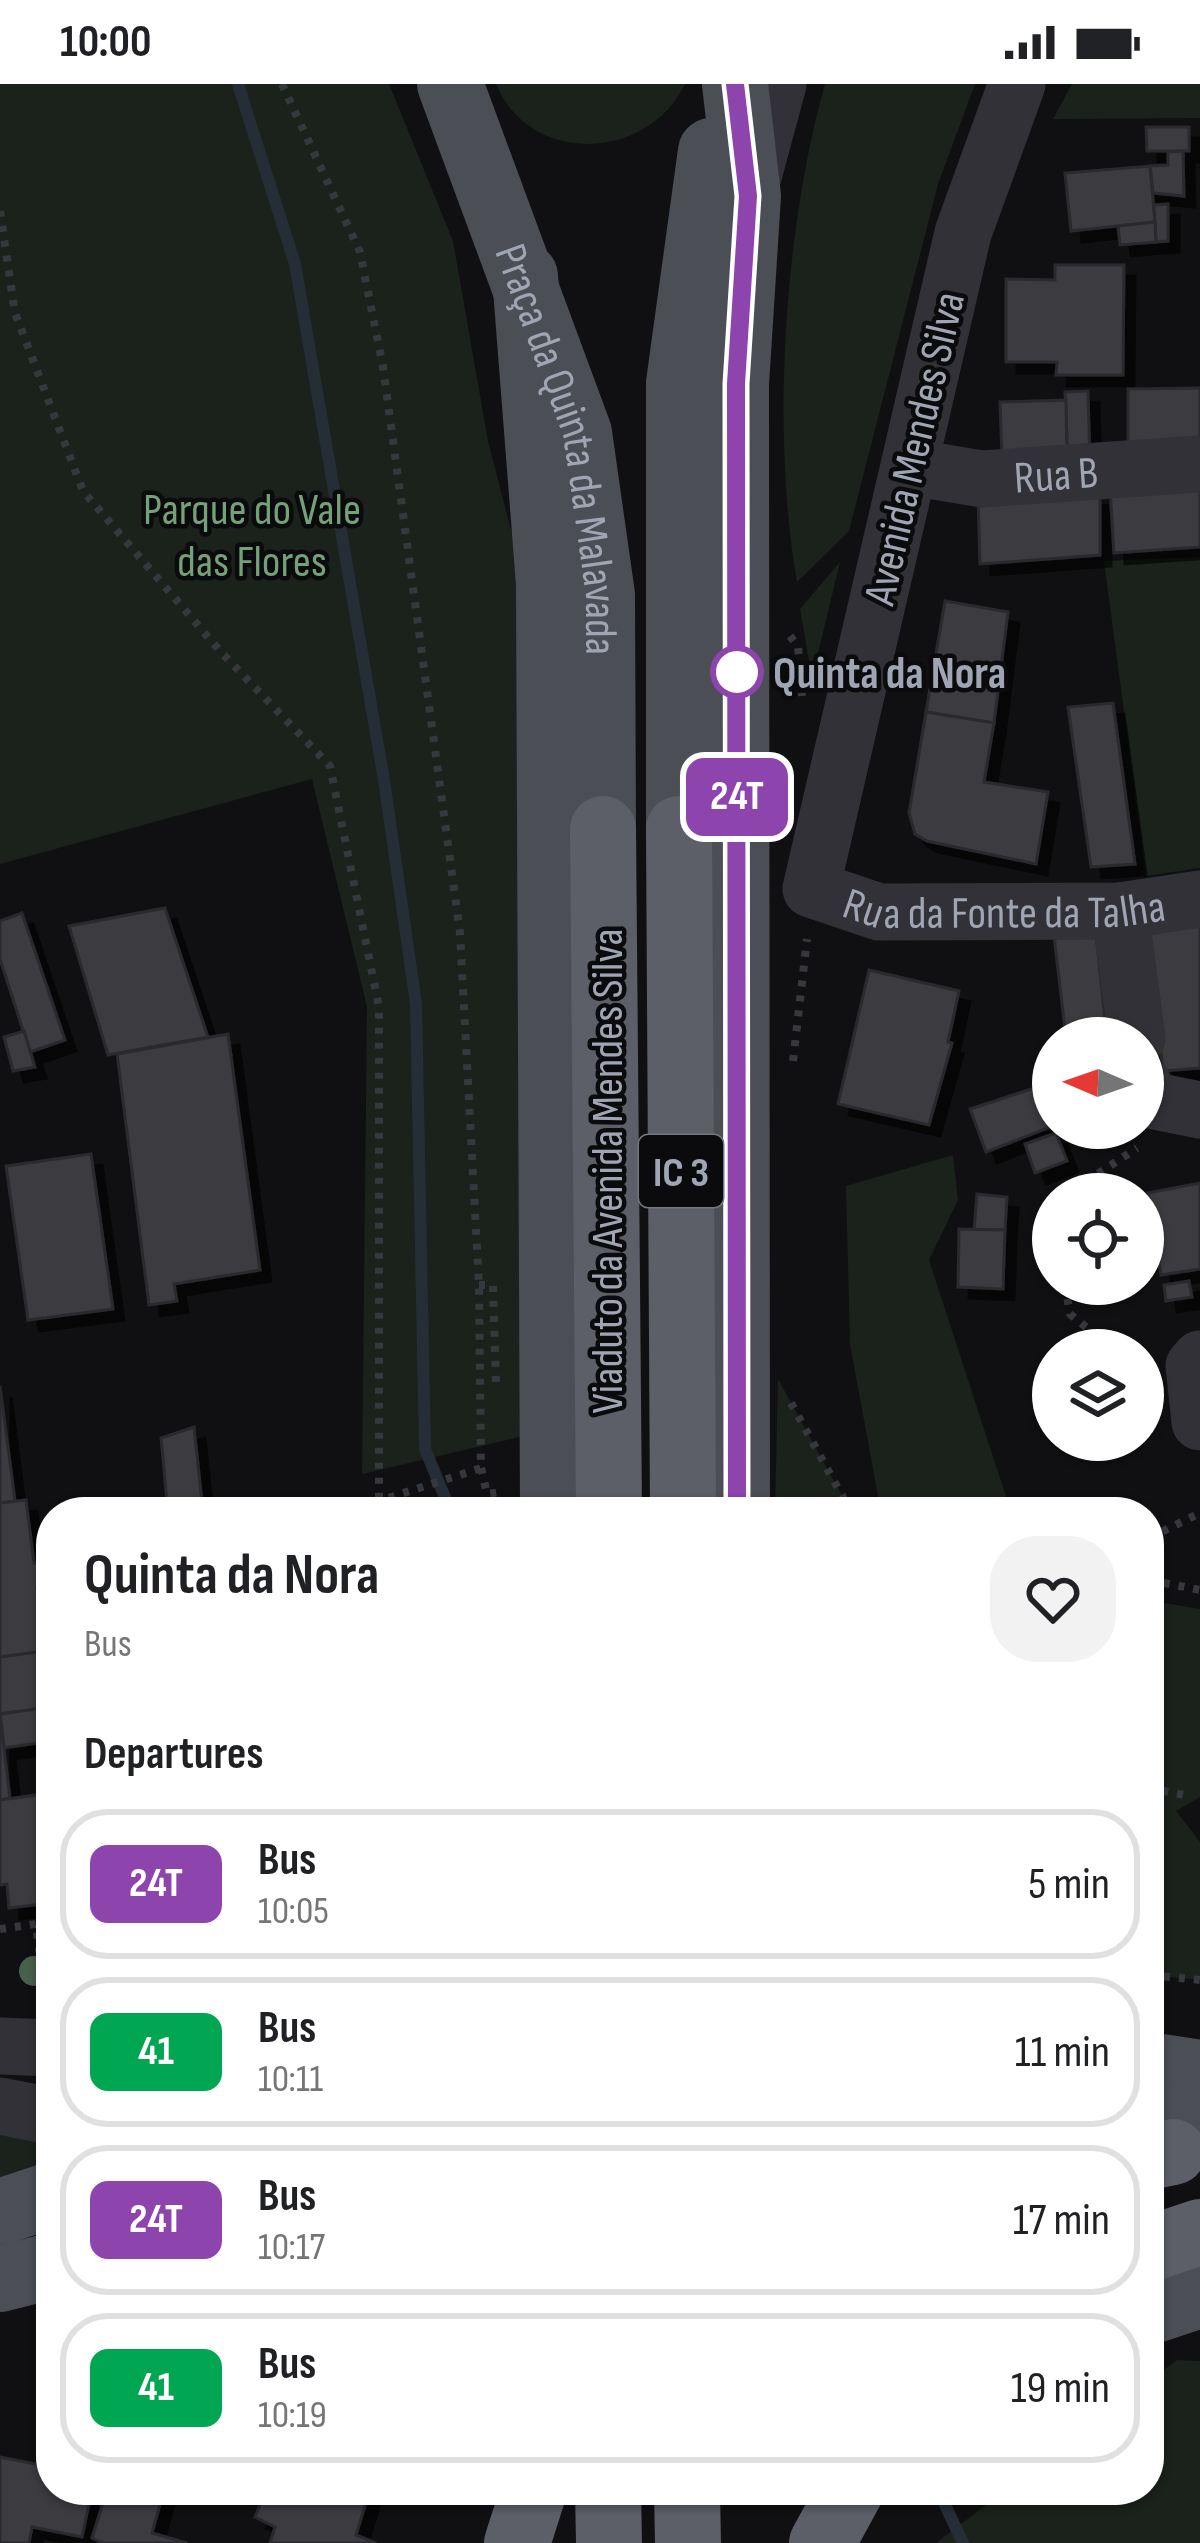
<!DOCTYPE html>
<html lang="en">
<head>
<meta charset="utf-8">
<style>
  :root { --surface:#fff; --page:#f2f2f2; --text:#202124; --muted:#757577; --line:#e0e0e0 }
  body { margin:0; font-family:"Sofia Sans Condensed",sans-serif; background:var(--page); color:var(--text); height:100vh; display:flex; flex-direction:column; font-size:45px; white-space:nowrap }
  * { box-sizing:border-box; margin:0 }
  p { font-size:39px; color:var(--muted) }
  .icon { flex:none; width:66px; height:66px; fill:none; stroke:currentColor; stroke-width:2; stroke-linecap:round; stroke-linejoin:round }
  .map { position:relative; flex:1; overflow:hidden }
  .drawer { position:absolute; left:36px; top:1413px; width:1128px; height:1008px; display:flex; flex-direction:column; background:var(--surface); border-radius:48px; box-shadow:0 3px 9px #0004 }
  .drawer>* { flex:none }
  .badge { padding:0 24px; border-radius:18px; font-size:42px; line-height:78px }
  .needle { width:78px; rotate:272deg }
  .tools { position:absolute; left:1032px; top:933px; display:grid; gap:24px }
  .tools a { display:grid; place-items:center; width:132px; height:132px; border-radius:50%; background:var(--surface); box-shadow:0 3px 9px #0004; font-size:60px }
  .map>.badge { position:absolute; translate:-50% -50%; box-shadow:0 0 0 6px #fff }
  h2 { padding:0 48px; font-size:45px; line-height:108px }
  .round { display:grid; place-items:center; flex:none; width:126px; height:126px; border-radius:48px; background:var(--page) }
  .summary { display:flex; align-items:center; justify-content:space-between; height:204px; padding:0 48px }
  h1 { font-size:57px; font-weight:700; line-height:90px }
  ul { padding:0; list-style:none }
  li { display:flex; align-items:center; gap:36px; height:150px; margin:0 24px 18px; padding:0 24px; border:6px solid var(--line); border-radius:48px }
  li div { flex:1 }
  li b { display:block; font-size:45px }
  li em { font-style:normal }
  li .badge { min-width:132px; font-weight:700; text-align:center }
  .status { display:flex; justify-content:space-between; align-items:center; height:84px; padding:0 60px; background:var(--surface); direction:ltr }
  .status svg { height:33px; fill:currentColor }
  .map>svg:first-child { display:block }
  .green { fill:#1a221b }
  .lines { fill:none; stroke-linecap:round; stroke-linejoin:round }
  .stream { stroke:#252e36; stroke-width:12 }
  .building { fill:#3a3a40; stroke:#2a2a2e; stroke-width:3; filter:url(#shadow) }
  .path { stroke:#37383e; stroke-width:8; stroke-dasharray:6 9; stroke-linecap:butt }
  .minor { stroke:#313137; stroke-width:57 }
  .major { stroke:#4c4e56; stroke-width:66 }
  .highway { stroke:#5c5f68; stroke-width:66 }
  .tree { fill:#47604b }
  .line-casing { stroke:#fff; stroke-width:27 }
  .line { stroke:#8e44ad; stroke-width:18 }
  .stop-dot { fill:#fff; stroke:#8e44ad; stroke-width:6 }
  .labels { text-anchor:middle; stroke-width:9; stroke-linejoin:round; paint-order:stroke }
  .shield { fill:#0b0b0d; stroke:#737782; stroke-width:3 }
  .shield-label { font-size:42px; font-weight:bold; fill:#a0a5b4 }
  .street-label { font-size:45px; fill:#a0a5b4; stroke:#0b0b0d }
  .park-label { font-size:45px; fill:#74a179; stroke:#0b0b0d }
  .stop-label { font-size:45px; font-weight:bold; fill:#a0a5b4; stroke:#0b0b0d; text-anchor:start }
</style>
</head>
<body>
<div class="status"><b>10:00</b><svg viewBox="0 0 49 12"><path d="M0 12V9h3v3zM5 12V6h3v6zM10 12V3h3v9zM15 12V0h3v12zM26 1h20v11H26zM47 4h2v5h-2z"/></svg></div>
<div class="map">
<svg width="1200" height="2459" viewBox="0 0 1200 2459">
  <defs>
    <filter id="shadow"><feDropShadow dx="11" dy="11" stdDeviation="0" flood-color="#0009"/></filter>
  </defs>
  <rect width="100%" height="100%" fill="#101012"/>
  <!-- green -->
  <g class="green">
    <path d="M0,0H389L453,157L488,357L525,500L528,1351L362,1390L367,923L312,695L0,780Z"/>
    <path d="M496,0H685C649,76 531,84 496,0Z"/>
    <path d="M825,0H975L938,100L849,447L797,498C771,350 784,145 825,0Z"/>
    <path d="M1072,0H1200V34L1053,35Z"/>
    <path d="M1200,473V784L1146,792L1104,477Z"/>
    <path d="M840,478L812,594L800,525Z"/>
    <path d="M953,1071L958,1116L929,1176L1011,1428H881L850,1260L846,1102Z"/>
    <path d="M778,1295L851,1428H775Z"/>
    <path d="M1153,1517L1200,1525V1713L1176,1727L1200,1758V1896L1149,1891Z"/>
    <path d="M0,2042L51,2053V2082L0,2099Z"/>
    <path d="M1177,2276L1200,2277V2459H936L1006,2406H1149V2297Z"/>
  </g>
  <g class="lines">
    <!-- stream -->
    <g class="stream">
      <path d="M238,0L295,180L384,696L416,920L425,1365L451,1428"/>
      <path d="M938,2406L963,2459"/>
    </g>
  </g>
  <!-- building -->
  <g class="building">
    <path d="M1146,43H1189V67H1147Z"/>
    <path d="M1183,67L1184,112L1153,109L1150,82L1168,81V68Z"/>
    <path d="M1150,82L1155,138L1071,147L1065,89Z"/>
    <path d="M1168,120V157L1156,158L1154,121Z"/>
    <path d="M1155,138L1156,158L1120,161L1118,142Z"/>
    <path d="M1055,181H1124L1123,291H1056L1057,278H1006V195L1055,196Z"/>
    <path d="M1200,304V359H1128V305Z"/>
    <path d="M1088,307L1090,379H1068L1065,308Z"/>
    <path d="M1066,316L1067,371L1002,374L1000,318Z"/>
    <path d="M1200,399V463L1114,469L1110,405Z"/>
    <path d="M1100,410V471L980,480L978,414Z"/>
    <path d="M945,517L1008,528L994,639L926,628Z"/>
    <path d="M1113,619L1135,780L1091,783L1068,623Z"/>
    <path d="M926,628L994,639L984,698L1048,708L1036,780L927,757L915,750L909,729Z"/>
    <path d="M165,824L208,953L108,971L69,842Z"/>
    <path d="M22,829L65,956L30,968L0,875V837Z"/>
    <path d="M1200,837V984L1163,987L1147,843Z"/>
    <path d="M1096,849L1107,954H1066L1054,852Z"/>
    <path d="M869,886L959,907L948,958L952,959L929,1041L838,1020Z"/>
    <path d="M24,947L35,983L13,987L4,953Z"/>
    <path d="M228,950L260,1186L174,1200L177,1217L149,1221L117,970Z"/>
    <path d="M1053,998V1042L986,1068L970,1025Z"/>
    <path d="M1056,1049L1067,1077L1035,1089L1025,1060Z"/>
    <path d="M91,1070L113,1225L28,1236L6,1082Z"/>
    <path d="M1200,1099V1185L1161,1191L1148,1109Z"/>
    <path d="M977,1110L1007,1113L1005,1146H974Z"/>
    <path d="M959,1145L1005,1146L1003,1205L958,1203Z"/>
    <path d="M1189,1197L1192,1213L1166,1217L1164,1201Z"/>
    <path d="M0,1302L15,1417L0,1419Z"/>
    <path d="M194,1343L203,1428H168L161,1354Z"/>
    <path d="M26,1416L34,1479L44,1478L47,1503L37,1504L45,1567L0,1573V1419Z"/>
    <path d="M45,1567L51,1623L0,1630V1573Z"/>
    <path d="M51,1623V1657L4,1664L0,1630Z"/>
    <path d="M0,1631L10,1714L0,1716Z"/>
    <path d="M43,1710L51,1742V1819L9,1824L7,1800L0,1801V1716Z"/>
    <path d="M0,2373L51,2383V2406H92L82,2453L32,2443L29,2459H0Z"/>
    <path d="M107,2406H164L152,2449L187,2459H103L92,2454Z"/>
    <path d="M266,2406H370L356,2451L376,2459H270L275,2443L255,2433Z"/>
  </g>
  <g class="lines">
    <!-- path -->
    <g class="path">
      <path d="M282,0L360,168L383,283L460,849L479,1201L481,1384L379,1417L380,1428"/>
      <path d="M0,127L15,229L83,407L220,567L330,682L379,923V1417"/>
      <path d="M790,552L798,562L802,612"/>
      <path d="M793,977L807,855"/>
      <path d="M1078,1110L1081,1101L1137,1064"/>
      <path d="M1065,1200L1070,1230L1114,1266"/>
      <path d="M479,1201H493L496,1300"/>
      <path d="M791,1319L851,1428"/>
      <path d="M481,1384L487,1410L500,1408"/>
      <path d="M1149,1454L1200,1429"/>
      <path d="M1149,1496L1200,1506"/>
      <path d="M1149,1712L1159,1706L1184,1711"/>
      <path d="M0,1845L36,1840L44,1905"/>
      <path d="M1149,1891L1200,1896"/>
    </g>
    <!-- minor -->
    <g class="minor">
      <path id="s1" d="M1017,0L963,149L811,805L879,828L1120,827L1200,815"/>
      <path d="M752,96L778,0"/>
      <path id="s2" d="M910,383L982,395L1200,380"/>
      <path d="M1120,827L1137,954"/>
      <path d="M1143,1000L1145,1015L1200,1026"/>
      <path d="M1200,1275L1194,1282L1200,1338"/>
      <path d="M0,1962L51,1964"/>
      <path d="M0,2022L51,2032"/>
    </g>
    <!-- major -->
    <g class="major">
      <path id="s3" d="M450,0L579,349L602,511L603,745"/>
      <path d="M735,0L748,112L736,300L737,1428"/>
      <path d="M525,192L549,500L553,1428"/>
      <path d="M679,745V299L711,67"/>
      <path d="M1149,1981L1200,1989"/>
      <path d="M1149,2032L1200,2040"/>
      <path d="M0,2128L51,2111"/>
      <path d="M0,2195L51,2182"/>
      <path d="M1149,2228L1200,2211"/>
    </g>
    <!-- highway -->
    <g class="highway">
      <path d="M603,745L609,1428"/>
      <path d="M679,745L683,1428"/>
      <path d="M1149,2073L1173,2068"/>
      <path d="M1149,2165L1200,2148"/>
      <path d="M608,2406L609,2459"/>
      <path d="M687,2406L688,2459"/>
      <path d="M517,2459L534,2406"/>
      <path d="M822,2459L851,2406"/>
    </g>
  </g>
  <!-- trees -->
  <circle class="tree" cx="34" cy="1887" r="15"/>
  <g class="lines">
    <!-- line casing -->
    <g class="line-casing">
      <path id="line" d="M735,0L748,112L736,300L737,1428"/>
    </g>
    <!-- line -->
    <use href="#line" class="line"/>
  </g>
  <!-- markers -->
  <circle class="stop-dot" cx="737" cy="588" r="24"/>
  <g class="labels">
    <!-- shield labels -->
    <rect class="shield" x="639" y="1051" width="84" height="72" rx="9"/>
    <g class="shield-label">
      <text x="681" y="1102">IC 3</text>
    </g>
    <!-- street labels -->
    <g class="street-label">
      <text transform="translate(913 364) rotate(-77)" y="16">Avenida Mendes Silva</text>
      <text dy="16" stroke="none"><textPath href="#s3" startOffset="384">Praça da Quinta da Malavada</textPath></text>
      <text dy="16" stroke="none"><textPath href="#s2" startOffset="147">Rua B</textPath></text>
      <text dy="16" stroke="none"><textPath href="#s1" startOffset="1029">Rua da Fonte da Talha</textPath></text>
      <text transform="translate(606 1087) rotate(-90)" y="16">Viaduto da Avenida Mendes Silva</text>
    </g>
    <!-- park labels -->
    <g class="park-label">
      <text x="252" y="440">Parque do Vale<tspan x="252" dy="52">das Flores</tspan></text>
    </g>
    <!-- stop labels -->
    <g class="stop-label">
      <text x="773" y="604">Quinta da Nora</text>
    </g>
  </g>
</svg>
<div class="tools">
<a><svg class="needle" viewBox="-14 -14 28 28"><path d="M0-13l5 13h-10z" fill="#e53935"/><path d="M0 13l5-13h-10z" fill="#757577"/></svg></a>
<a><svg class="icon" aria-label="locate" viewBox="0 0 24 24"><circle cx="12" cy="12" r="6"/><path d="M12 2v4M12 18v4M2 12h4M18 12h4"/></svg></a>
<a><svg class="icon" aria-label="layers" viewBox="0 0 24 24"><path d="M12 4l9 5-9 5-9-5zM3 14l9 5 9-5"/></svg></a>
</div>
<b class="badge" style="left:737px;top:713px;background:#8e44ad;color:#fff">24T</b>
<section class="drawer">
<div class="summary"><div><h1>Quinta da Nora</h1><p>Bus</p></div><a class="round"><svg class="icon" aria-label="heart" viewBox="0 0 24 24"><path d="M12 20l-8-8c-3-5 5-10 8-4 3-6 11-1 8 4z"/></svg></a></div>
<h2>Departures</h2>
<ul>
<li><span class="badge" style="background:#8e44ad;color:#fff">24T</span><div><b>Bus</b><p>10:05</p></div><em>5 min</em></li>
<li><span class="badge" style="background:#00a651;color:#fff">41</span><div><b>Bus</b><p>10:11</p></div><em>11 min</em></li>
<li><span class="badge" style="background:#8e44ad;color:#fff">24T</span><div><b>Bus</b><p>10:17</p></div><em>17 min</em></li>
<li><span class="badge" style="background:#00a651;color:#fff">41</span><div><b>Bus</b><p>10:19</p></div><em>19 min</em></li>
</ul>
</section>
</div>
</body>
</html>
